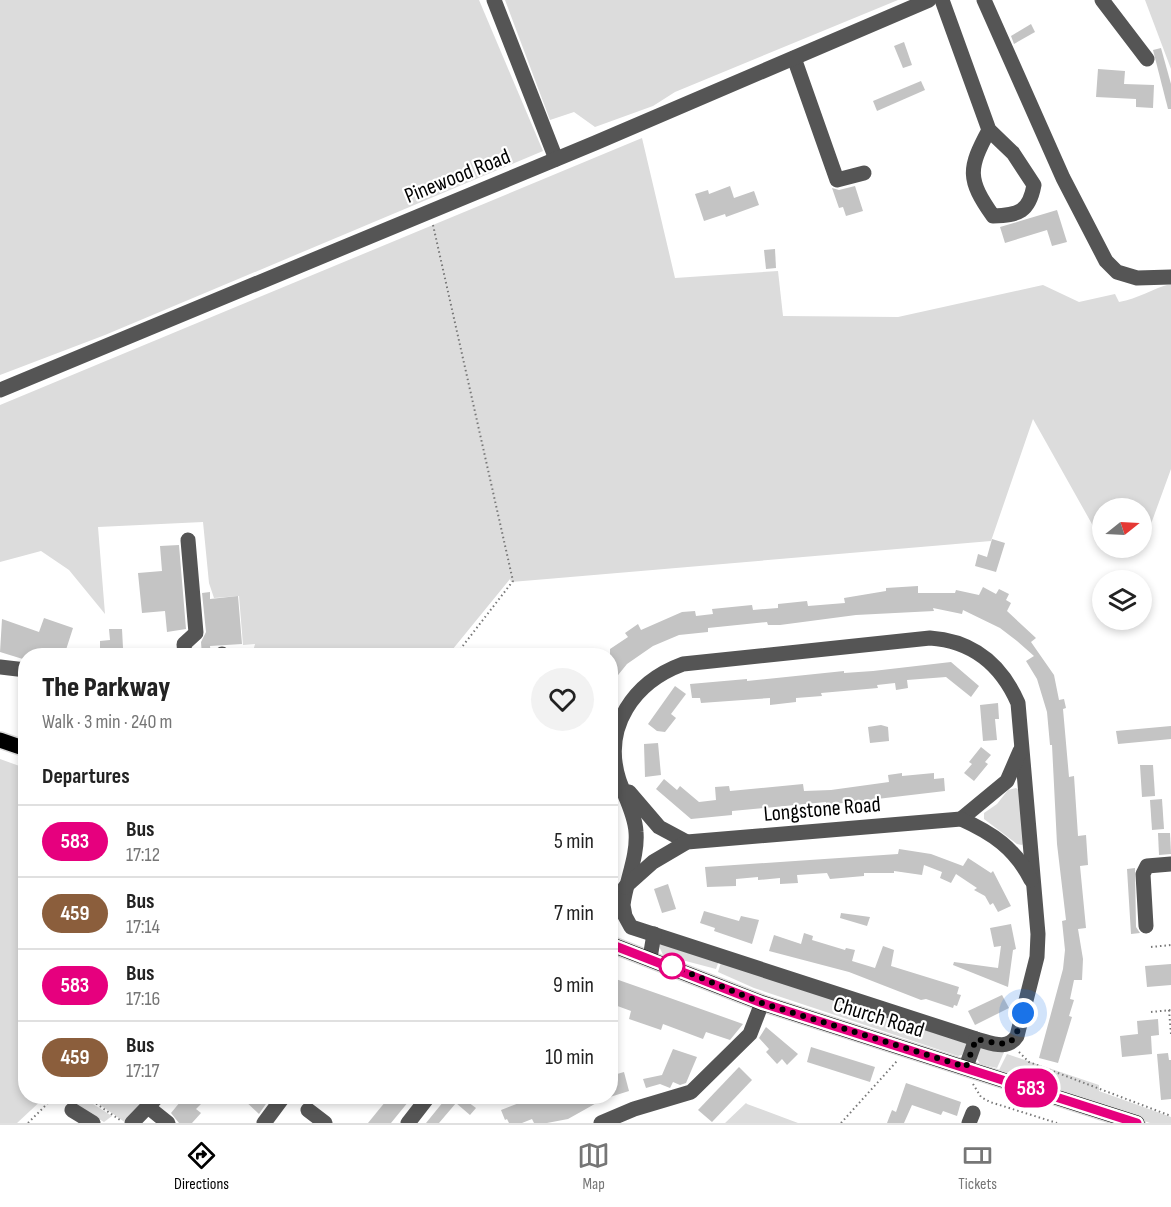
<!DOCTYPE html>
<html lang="en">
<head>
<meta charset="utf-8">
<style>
  :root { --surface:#fff; --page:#f2f2f2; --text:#222; --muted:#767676; --line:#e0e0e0; --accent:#000 }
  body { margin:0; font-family:"Sofia Sans Condensed",sans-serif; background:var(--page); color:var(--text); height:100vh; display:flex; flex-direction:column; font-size:22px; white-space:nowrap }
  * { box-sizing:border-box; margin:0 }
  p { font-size:20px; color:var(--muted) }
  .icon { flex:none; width:33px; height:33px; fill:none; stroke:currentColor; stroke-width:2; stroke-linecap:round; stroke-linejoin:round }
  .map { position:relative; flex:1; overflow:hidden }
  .details { position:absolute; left:18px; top:648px; width:600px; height:456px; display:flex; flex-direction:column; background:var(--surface); border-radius:24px; box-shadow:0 3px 9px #0003 }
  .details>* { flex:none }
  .badge { padding:0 12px; border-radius:20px; font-size:21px; line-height:39px }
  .needle { width:39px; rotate:72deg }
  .tools { position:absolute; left:1092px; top:498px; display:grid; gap:12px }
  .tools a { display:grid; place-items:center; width:60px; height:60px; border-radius:50%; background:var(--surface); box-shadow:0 3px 9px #0003; font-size:30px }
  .you { position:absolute; width:30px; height:30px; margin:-15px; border:4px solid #fff; border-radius:50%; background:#1a73e8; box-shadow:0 0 0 9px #1a73e833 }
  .map>.badge { position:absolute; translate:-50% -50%; box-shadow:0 0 0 3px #fff }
  h2 { padding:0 24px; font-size:22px; line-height:54px }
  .round { display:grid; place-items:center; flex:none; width:63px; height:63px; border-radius:32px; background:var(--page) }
  .headline { display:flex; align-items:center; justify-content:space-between; height:102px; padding:0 24px }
  h1 { font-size:28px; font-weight:800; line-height:45px }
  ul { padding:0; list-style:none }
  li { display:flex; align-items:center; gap:18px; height:72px; padding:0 24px; border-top:2px solid var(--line) }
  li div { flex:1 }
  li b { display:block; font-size:22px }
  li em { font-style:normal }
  li .badge { min-width:66px; font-weight:700; text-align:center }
  .menu { display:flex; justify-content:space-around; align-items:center; height:84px; border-top:2px solid var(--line); background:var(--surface); font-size:16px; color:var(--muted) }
  .menu a { display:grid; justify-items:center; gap:3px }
  .menu .active { color:var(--accent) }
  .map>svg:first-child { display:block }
  .green { fill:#dcdcdc }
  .building { fill:#c4c4c4 }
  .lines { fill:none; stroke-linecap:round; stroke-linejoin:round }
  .major-casing { stroke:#dbdbdb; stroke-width:18 }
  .path { stroke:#777; stroke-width:2; stroke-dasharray:1.5 3; stroke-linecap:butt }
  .minor { stroke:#555; stroke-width:15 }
  .major { stroke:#000; stroke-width:15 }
  .line-casing { stroke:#fff; stroke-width:14 }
  .line { stroke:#e6007e; stroke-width:9 }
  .walk { stroke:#000; stroke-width:6; stroke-dasharray:0 10.8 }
  .stop-dot { fill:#fff; stroke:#e6007e; stroke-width:3 }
  .labels { text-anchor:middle; stroke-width:4.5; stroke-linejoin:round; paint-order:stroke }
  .street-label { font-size:22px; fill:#000; stroke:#fff }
</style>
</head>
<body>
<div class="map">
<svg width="1171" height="1123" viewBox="0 0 1171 1123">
  <rect width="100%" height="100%" fill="#fff"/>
  <!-- green -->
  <g class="green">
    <path d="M0,0H479L543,151L105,335L0,375Z"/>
    <path d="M505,0H898L675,92L653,106L595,127L574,112L550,120Z"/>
    <path d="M1145,0H1171V69L1168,61Z"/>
    <path d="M642,138L675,278L778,271L783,316L898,317L1043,285L1079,302L1115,294L1119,302C1138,299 1153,288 1171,284V469L1151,524L1142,525V508H1102V532L1097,533L1033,419L991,541L547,579L511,582L510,579L448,655H252L255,644L243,645L239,596L214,598L209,583L203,522L98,527L105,614L69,570L41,551L0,562V405Z"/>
    <path d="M0,759L25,768L26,1096L45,1097L17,1123H0Z"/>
    <path d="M1016,788L1022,792L1027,841L1022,845L1017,844L984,819V813L997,804L1008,790Z"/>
    <path d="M664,940L721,955L716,969L663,955L659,946Z"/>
    <path d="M723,956L968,1042L962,1055L958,1056L754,988L718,972Z"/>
    <path d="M980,1046L1005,1050L997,1068L980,1064L976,1057Z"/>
    <path d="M1007,1054L1099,1085V1091L1171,1117V1123H1150L999,1070Z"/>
    <path d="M65,1097H82L112,1116L104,1122L63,1098Z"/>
    <path d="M89,1097H142L146,1101L126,1123Z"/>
    <path d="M746,1103L747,1104L798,1123H725Z"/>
  </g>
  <!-- building -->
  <g class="building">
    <path d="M1031,24L1035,32L1014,44L1011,36Z"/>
    <path d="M904,42L912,65L903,68L894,46Z"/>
    <path d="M1161,48L1171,84V109H1168L1153,50Z"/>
    <path d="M1098,69L1125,71L1124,84L1154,85L1153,108L1136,107V99L1096,97Z"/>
    <path d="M921,81L925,90L877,111L873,101Z"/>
    <path d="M730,186L734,198L754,191L759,205L726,217L725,214L704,221L695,194L708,190L709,194Z"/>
    <path d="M855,186L863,211L846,216L843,207L839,208L832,188L839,190Z"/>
    <path d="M1057,210L1067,242L1052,246L1047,230L1005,243L1000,227Z"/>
    <path d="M775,249L776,268L766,269L764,250Z"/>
    <path d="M992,539L1005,543L996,572L975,566L978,554L987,557Z"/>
    <path d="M179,545L186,629L167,632L165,611L142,613L138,573L162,571L160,546Z"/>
    <path d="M918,586V593H955L956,590L979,595L983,587L996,594L999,589L1009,594L1006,600L1011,603L1007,611L1036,638L1031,642L1054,675L1059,700L1064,699L1066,708L1063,709L1069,777L1074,776L1078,836L1086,835L1088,865L1080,866L1086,928L1078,929L1083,959L1082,980H1074L1070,999L1074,1000L1069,1016L1072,1017L1058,1063L1039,1058L1063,969L1065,950L1062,921L1066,920L1057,844L1052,745H1050L1047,712L1037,679L1026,661L1034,656L1017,641L1000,628L963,610L962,614L933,608L934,611L856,615L780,625H768L767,622L708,628V632L679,635L653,646L627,664L610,685V649L628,637L625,633L638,624L641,630L682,612L695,611L696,616L713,614L712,609L752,605L753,610L778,608V604L807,601L808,606L845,603L844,598L886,591V588Z"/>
    <path d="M210,592V599L238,596L242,644L210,646L211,656H202L201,642L206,632L202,593Z"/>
    <path d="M44,618L73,628L64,656H26V660L0,652L2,619L39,632Z"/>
    <path d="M109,629H122L123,648L100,650V641L110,640Z"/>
    <path d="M951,662L979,686L971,697L946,677L907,680L908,688L896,690L895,683L877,685L878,688L821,693L822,696L796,698V702L770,705V698L701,703L700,698H692L690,684L747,679V681L844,671V673L873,671Z"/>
    <path d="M675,686L686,694L671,714L676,718L665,732L657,731L648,724Z"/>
    <path d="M998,703L999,719H995L997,740L983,741L980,705Z"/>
    <path d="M881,725L888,727L889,741L870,743L868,727Z"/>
    <path d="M1171,726V739L1118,744L1116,731Z"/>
    <path d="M658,743L661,775L645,777L644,744Z"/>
    <path d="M981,747L991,755L985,762L988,764L974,781L964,773L972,764L969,762Z"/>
    <path d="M1140,765H1153L1155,796L1142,797Z"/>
    <path d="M902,773V776L934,773V779L944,778L945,791L826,805V802L732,811V815L691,819L656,789L664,779L677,790L680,786L699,802L716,800L715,787L729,786L730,791L803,784L804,791L831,790L889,782L888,775Z"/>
    <path d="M1162,799L1164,829L1152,830L1150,800Z"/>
    <path d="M1158,833H1170L1171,854L1159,855Z"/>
    <path d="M899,849L931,854L963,866L968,858L991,873L993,871L1011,906L998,912L993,903L990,905L985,896L974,890L977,888L956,874L951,883L940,878L942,872L924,865L922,875L894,871V873H864V876L830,879L827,873L797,875L798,883L780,884V878L758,880V877L736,879V886L707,887L705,867L898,854Z"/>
    <path d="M1135,868L1136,927L1140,933L1131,934L1127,869Z"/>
    <path d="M668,884L676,909L662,913L654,889Z"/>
    <path d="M704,911L739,921L741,916L759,920L752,944L714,931L715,928L700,923Z"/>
    <path d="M841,913L870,917L867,926L840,918Z"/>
    <path d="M1011,924L1016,949L1013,950L1008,987L953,965L954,962L998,968L1001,946L994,947L990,928Z"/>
    <path d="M804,933L813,936L812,940L845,950L846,948L855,950L852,961L875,968L883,946L894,950L891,966L959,987L957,994L961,995L957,1006L954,1005L953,1008L926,999L921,1000L849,972L769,951L774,935L801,944Z"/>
    <path d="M1171,964V985L1147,987L1145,966Z"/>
    <path d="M610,977L670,998L743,1024L730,1040L706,1032L703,1039L663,1024L661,1030L629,1019L631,1011L612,1004L616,990L610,988Z"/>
    <path d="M1002,995L1009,1008L975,1025L968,1011Z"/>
    <path d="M1158,1019L1159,1035L1151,1036L1152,1054L1122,1057L1120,1036L1138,1034L1137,1021Z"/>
    <path d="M766,1027L798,1054L787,1065L782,1059L777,1064L766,1052L769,1049L759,1038Z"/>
    <path d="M811,1047L875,1067L870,1082L807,1062Z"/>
    <path d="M673,1049L697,1057L686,1083L680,1085L673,1082L670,1088L660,1084L646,1088L643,1079L662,1075Z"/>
    <path d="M1168,1053L1169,1060H1171V1099L1161,1100L1157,1054Z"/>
    <path d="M739,1067L752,1080L712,1122L698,1110Z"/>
    <path d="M624,1072L629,1091L610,1097V1076Z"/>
    <path d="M906,1083L961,1102L957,1116L943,1111L941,1115L912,1105L904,1123H887L892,1110L896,1112Z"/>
    <path d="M185,1096H200L204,1101L196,1109L201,1113L192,1123H179L171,1113Z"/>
    <path d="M240,1096H263L268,1101L259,1114Z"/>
    <path d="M390,1096H413L391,1123H368Z"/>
    <path d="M448,1096H472L468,1102L476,1108L470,1115L456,1103L439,1123H426Z"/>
    <path d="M545,1096H609L568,1119L547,1123H534L532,1119L522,1123H509L507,1119L505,1120L501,1110L532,1098Z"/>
  </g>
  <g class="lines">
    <!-- major casing -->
    <g class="major-casing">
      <g id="major">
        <path d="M0,740L26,749"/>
        <path d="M610,944L762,1003L1137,1123"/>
      </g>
    </g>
    <!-- path -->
    <g class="path">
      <path d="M433,225L513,581L455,656"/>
      <path d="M1151,947L1171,945"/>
      <path d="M1169,1010L1171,1034"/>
      <path d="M1151,1012L1171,1010"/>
      <path d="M1019,1052L1029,1062L1171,1116"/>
      <path d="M973,1084L981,1097L990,1102L1057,1123"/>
      <path d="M85,1096L120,1120"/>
      <path d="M28,1123L55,1096"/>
      <path d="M841,1123L897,1061"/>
    </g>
    <!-- minor -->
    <g class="minor">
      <path d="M494,0L556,159"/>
      <path d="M942,0L989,130L1013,153L1034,185C1029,212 1019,215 993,216C967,179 968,169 989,130"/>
      <path d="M984,0L1063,178L1106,261L1117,272L1137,278L1171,277"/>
      <path d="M1102,0L1147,59"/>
      <path d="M794,58L837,180L864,173"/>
      <path d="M0,390L595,143L929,0"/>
      <path d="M930,638C973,641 1001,664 1018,703L1038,934L1037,957L1017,1036C1007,1051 992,1043 976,1039L631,927L625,916L623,905C626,881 638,856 636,832C635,814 625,797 619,780C602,727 634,682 683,664Z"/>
      <path d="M222,654V656"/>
      <path d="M185,656L184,644L196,633L188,540"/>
      <path d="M0,667L26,670"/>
      <path d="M629,792L659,827L687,842"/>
      <path d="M961,819L1007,781L1020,751"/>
      <path d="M625,887L653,862L687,842L961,819C992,833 1015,848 1031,880"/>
      <path d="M1146,926L1143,874L1147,866L1171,864"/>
      <path d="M650,958L654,934"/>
      <path d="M966,1067L976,1039"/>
      <path d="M148,1107L168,1123"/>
      <path d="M72,1110L93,1123"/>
      <path d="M308,1110L325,1123"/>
      <path d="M132,1123L158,1096"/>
      <path d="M264,1123L284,1096"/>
      <path d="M408,1123L429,1096"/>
      <path d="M601,1123L634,1109L691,1092L750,1034L762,1003"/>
      <path d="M969,1123L973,1113"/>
    </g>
    <!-- major -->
    <use href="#major" class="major"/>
  </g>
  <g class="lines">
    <!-- line casing -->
    <g class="line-casing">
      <path id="line" d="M610,944L762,1003L1137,1123"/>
    </g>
    <!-- line -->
    <use href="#line" class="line"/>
    <!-- walk -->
    <path class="walk" d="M672,966L762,1003L966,1067L976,1039C1012,1047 1013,1048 1023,1013"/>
  </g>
  <!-- markers -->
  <circle class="stop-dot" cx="672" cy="966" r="12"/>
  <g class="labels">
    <!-- street labels -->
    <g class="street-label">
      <text transform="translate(457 175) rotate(-22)" y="8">Pinewood Road</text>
      <text transform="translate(822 808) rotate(-5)" y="8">Longstone Road</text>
      <text transform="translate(879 1016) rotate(17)" y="8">Church Road</text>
    </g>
  </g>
</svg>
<div class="tools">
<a><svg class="needle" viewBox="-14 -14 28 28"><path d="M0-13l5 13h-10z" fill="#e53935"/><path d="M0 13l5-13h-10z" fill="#767676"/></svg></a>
<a><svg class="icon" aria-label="layers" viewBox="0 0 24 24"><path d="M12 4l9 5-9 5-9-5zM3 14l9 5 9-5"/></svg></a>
</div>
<div class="you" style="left:1023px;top:1013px"></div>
<b class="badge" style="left:1031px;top:1088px;background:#e6007e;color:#fff">583</b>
<section class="details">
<div class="headline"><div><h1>The Parkway</h1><p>Walk · 3 min · 240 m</p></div><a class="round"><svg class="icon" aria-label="heart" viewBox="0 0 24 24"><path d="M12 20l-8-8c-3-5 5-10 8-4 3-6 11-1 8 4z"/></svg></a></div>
<h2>Departures</h2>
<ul>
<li><span class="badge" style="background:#e6007e;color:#fff">583</span><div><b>Bus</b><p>17:12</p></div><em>5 min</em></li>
<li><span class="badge" style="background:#8b5e3c;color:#fff">459</span><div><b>Bus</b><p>17:14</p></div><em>7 min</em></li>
<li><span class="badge" style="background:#e6007e;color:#fff">583</span><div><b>Bus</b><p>17:16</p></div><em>9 min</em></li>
<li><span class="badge" style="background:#8b5e3c;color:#fff">459</span><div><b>Bus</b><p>17:17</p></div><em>10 min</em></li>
</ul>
</section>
</div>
<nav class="menu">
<a class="active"><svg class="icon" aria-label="directions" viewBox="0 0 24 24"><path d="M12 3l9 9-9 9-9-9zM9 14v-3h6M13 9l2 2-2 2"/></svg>Directions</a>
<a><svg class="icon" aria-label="map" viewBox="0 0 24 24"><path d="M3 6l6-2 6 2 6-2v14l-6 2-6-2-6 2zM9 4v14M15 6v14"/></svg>Map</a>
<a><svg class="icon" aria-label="tickets" viewBox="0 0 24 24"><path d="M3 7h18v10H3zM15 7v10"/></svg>Tickets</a>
</nav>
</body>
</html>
